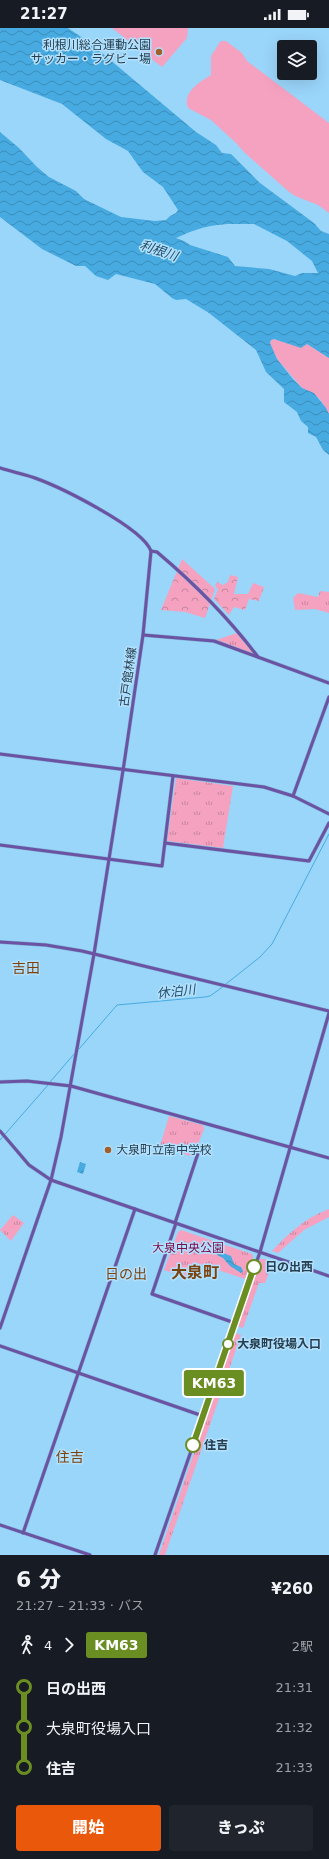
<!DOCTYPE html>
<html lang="ja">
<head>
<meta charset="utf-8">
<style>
  :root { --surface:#171b24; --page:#20242c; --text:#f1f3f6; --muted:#9ea1a6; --accent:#ea580c }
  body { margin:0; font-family:"DejaVu Sans","Noto Sans JP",sans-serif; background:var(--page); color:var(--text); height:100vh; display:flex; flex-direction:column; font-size:15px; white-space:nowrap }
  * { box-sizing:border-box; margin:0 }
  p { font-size:13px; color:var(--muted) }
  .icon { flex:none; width:22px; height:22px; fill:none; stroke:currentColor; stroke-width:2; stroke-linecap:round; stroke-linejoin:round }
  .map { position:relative; height:1527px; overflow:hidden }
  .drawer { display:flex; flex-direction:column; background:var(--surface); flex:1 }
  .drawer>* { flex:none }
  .badge { padding:0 8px; border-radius:3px; font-size:14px; line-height:26px }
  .buttons { position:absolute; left:277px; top:12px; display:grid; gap:8px }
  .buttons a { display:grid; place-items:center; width:40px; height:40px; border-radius:4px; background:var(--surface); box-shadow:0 4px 16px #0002; font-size:20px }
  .map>.badge { position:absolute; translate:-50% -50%; box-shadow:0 0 0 2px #fff }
  .legs { display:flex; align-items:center; gap:6px; height:44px; padding:0 16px; font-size:13px }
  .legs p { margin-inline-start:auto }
  .headline { display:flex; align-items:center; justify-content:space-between; height:68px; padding:0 16px }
  h1 { font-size:22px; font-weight:800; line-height:30px }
  .action { display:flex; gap:8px; margin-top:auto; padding:8px 16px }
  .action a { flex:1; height:46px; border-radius:4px; background:var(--accent); color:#fff; font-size:16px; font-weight:800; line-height:46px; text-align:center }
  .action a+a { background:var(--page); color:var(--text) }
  ul { padding:0 16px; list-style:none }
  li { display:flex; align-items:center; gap:14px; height:40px; font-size:15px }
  li i { display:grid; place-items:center; width:6px; height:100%; margin:0 5px; background:currentColor }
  li i::after { content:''; width:10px; height:10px; margin:-5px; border:3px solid; border-radius:50%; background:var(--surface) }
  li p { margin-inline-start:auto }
  li:first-child i { background:linear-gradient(#0000 50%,currentColor 0) }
  li:last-child i { background:linear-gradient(currentColor 50%,#0000 0) }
  .status { display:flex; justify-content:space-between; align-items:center; height:28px; padding:0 20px; background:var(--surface); direction:ltr }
  .status svg { height:11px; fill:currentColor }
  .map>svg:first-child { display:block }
  .grass { fill:#f5a2c0 }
  .forest { fill:url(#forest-crowns) }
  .park { fill:url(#park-tufts) }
  .water { fill:url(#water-waves); fill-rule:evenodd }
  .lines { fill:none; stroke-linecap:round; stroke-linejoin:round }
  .stream { stroke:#47abe2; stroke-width:1 }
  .secondary-casing { stroke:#80b4d4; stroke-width:4 }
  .secondary { stroke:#6c52a2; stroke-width:3 }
  .line-1-casing { stroke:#fff; stroke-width:9 }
  .line-1 { stroke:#6b8e23; stroke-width:6 }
  .poi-dot { fill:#a05f2b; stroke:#b2e1ff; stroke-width:1.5 }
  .stop-1-dot { fill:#fff; stroke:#6b8e23; stroke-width:2 }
  .labels { text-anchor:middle; stroke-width:3; stroke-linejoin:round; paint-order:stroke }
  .poi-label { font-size:12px; fill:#263e4d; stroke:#b2e1ff; text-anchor:end }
  .street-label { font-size:12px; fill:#263e4d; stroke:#b2e1ff }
  .park-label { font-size:12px; fill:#800c48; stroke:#b2e1ff }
  .stop-label { font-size:12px; font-weight:bold; fill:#263e4d; stroke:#b2e1ff; text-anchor:start }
  .water-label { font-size:13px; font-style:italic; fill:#264f67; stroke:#b2e1ff }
  .quarter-label { font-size:14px; fill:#7b420d; stroke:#b2e1ff }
  .district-label { font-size:16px; font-weight:bold; fill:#7b420d; stroke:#b2e1ff }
</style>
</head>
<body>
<div class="status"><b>21:27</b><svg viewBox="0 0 49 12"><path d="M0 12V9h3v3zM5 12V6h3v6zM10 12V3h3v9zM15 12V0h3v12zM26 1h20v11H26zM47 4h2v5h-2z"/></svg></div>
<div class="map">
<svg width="329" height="1527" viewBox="0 0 329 1527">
  <defs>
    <pattern id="forest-crowns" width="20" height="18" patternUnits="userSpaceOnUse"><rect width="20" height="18" fill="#f5a2c0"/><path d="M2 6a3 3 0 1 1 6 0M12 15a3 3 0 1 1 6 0" fill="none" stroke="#c6859e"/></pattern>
    <pattern id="park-tufts" width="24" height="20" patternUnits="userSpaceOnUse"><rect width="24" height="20" fill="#f5a2c0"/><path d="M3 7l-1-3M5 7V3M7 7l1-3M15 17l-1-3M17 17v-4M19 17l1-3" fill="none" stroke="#c6859e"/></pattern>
    <pattern id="water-waves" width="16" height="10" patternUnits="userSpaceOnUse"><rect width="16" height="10" fill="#47abe2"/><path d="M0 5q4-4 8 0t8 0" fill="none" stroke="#3b8db9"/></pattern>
  </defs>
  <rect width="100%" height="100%" fill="#9ad5fa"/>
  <!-- grass -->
  <g class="grass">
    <path d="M112,0H188L187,10L162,39Z"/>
    <path d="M222,13H226L242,25L247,33L329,95V185L318,177L295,168L288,163L245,125L236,115L211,92L188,80C182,64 200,54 211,47V28L220,14Z"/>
    <path d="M274,311L297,318L307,316L329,330V386L320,371L302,360L277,331L270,318L271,312Z"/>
  </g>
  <!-- forest -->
  <g class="forest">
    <path d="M182,531L215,561L205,590L185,584L161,582Z"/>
    <path d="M230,547L238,549L234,566H248L253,555L264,559L259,573L249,571L245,582L234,579L229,587L214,571L218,561L215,558L217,554L223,557L228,554Z"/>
  </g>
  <!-- park -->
  <g class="park">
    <path d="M320,563L329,564V585L315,581L295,582L293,570L298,565L318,569Z"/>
    <path d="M237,605L255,628L216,612Z"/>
    <path d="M176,750L233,758L223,820L167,813Z"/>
    <path d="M169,1088L203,1097L204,1101L193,1129L160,1118Z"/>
    <path d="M329,1181V1189L304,1202L278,1225L272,1223C289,1205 305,1190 329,1181Z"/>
    <path d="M13,1187L24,1195L11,1213L0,1202Z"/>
    <path d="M181,1202L252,1226L253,1230L245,1251L194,1234L188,1250L164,1242L178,1204Z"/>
    <path d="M260,1231H264L273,1234L265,1255H259L243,1300L237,1298Z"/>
    <path d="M235,1305L241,1307L165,1527H159Z"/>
  </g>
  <!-- water -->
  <g class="water">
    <path d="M0,0H68L90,15L196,104L216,117L222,125L231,126L260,155L314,195L321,203L329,206V330L307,316L301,320L274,311L271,312L270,315L277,331L293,351L302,360L314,365L326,380L329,386V427L323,422L316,409L308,405V399L301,393L297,384L284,374V361L266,344L256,322L209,285L186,271L176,272L172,270L155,256L116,246L108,252L96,248L85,238H76L42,221L0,189V104L19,120L37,139L49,149L76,163L84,171L121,189L155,193L166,192L170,188L176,185L178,182L163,159L143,144L128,123L106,111L62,76L0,52ZM227,196H254L287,213L312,233L318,245H302L295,248L269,241L235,238L228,229L190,217L184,213L176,210C196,201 205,198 227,196Z"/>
    <path d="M80,1134L86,1136L83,1146L77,1144Z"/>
    <path d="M217,1224H221L231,1228L234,1236L241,1239L243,1243L241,1245L230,1238L223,1230L217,1227Z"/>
  </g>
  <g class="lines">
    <!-- stream -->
    <g class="stream">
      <path d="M226,956L260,929L272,916L329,806"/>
      <path d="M79,1021L117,977L205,969L210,968L224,958"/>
      <path d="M50,1054L75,1025"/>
      <path d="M0,1112L48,1057"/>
    </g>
    <!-- secondary casing -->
    <g class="secondary-casing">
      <g id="secondary">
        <path d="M0,440C12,444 24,446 35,450C60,459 142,499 151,523L143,607L124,736L94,926L61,1109L51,1152L0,1300"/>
        <path d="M151,523L157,524C195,556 228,589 258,629"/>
        <path d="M143,607L214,613L329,655"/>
        <path d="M0,726L264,759L293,768L329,786"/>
        <path d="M293,768L329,669"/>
        <path d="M165,815L309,833L329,795"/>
        <path d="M0,817L162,838L173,748"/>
        <path d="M0,914L46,917L82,923L329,983"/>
        <path d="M0,1054L27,1053L71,1058L329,1130"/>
        <path d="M0,1103L29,1137L51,1152L329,1248"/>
        <path d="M175,1195L200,1119"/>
        <path d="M176,1195L152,1266L235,1295"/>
        <path d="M0,1318L203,1388"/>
        <path d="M0,1497L90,1527"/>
        <path d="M23,1505L135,1181"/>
        <path d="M155,1527L260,1224L329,985"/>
      </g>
    </g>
    <!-- secondary -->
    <use href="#secondary" class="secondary"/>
  </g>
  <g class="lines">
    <!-- line-1 casing -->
    <g class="line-1-casing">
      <path id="line-1" d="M193,1417L254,1239"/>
    </g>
    <!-- line-1 -->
    <use href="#line-1" class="line-1"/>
  </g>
  <!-- markers -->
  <g class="poi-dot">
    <circle cx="159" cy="24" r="4"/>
    <circle cx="108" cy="1122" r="4"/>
  </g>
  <g class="stop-1-dot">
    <circle cx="254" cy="1239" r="7"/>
    <circle cx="228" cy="1316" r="5"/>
    <circle cx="193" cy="1417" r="7"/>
  </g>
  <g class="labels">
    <!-- poi labels -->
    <g class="poi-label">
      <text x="151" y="21">利根川総合運動公園<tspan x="151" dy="14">サッカー・ラグビー場</tspan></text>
      <text x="116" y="1126" text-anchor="start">大泉町立南中学校</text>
    </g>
    <!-- street labels -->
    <g class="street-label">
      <text transform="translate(128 649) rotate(-82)" y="4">古戸館林線</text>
    </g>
    <!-- park labels -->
    <g class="park-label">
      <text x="188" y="1224">大泉中央公園</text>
    </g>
    <!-- stop labels -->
    <g class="stop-label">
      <text x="265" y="1243">日の出西</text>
      <text x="237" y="1320">大泉町役場入口</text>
      <text x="204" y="1421">住吉</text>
    </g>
    <!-- water labels -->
    <g class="water-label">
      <text transform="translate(159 222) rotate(19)" y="5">利根川</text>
      <text transform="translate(176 963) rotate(-7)" y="5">休泊川</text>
    </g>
    <!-- quarter labels -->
    <g class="quarter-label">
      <text x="26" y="945">吉田</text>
      <text x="126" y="1251">日の出</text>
      <text x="70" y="1434">住吉</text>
    </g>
    <!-- district labels -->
    <g class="district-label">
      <text x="195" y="1250">大泉町</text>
    </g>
  </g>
</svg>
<div class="buttons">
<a><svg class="icon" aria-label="layers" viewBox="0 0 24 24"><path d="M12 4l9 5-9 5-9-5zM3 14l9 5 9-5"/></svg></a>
</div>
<b class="badge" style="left:214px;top:1355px;background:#6b8e23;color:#fff">KM63</b>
</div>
<section class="drawer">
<div class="headline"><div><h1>6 分</h1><p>21:27 – 21:33 · バス</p></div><b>¥260</b></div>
<div class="legs"><svg class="icon" aria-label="walk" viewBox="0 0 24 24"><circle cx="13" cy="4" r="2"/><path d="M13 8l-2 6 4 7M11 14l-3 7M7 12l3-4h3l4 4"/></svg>4<svg class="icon" aria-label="forward" viewBox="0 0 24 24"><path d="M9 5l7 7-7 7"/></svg><b class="badge" style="background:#6b8e23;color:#fff">KM63</b><p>2駅</p></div>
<ul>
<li><i style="color:#6b8e23"></i><b>日の出西</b><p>21:31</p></li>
<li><i style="color:#6b8e23"></i><span>大泉町役場入口</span><p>21:32</p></li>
<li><i style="color:#6b8e23"></i><b>住吉</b><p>21:33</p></li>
</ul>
<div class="action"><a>開始</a><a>きっぷ</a></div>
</section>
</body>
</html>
